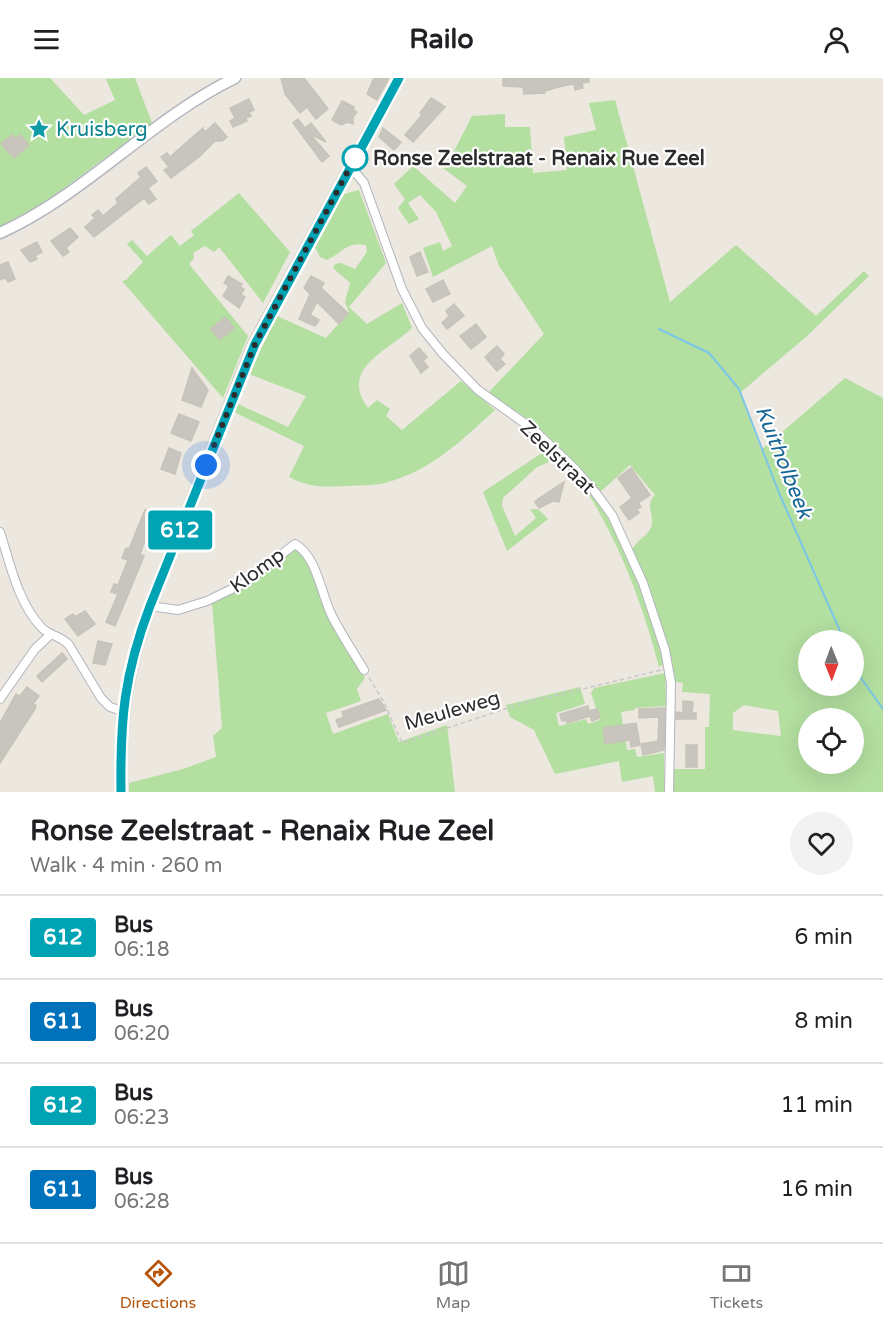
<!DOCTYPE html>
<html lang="en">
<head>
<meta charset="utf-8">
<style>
  :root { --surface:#fff; --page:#f2f2f2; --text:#202124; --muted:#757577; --line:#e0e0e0; --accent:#b45309 }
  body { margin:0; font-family:"Varela Round",sans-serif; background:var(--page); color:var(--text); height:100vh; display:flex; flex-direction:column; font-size:22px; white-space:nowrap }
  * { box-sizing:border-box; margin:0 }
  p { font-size:20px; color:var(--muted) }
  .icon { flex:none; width:33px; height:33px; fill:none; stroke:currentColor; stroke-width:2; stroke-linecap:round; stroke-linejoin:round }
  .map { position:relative; height:714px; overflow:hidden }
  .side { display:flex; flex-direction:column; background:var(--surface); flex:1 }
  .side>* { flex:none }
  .badge { padding:0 12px; border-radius:4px; font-size:21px; line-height:39px }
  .needle { width:39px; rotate:179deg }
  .fabs { position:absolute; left:798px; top:552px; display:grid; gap:12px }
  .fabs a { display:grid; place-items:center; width:66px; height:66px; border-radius:50%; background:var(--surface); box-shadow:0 6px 24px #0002; font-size:30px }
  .you { position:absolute; width:30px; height:30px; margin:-15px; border:4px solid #fff; border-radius:50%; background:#1a73e8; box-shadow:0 0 0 9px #1a73e833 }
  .map>.badge { position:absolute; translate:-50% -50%; box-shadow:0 0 0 3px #fff }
  .round { display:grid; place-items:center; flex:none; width:63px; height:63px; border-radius:32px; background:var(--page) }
  .summary { display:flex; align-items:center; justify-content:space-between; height:102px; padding:0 30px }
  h1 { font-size:28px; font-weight:700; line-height:45px }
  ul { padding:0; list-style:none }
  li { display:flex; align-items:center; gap:18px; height:84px; padding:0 30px; border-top:2px solid var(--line) }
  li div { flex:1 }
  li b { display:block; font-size:22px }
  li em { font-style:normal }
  li .badge { min-width:66px; font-weight:700; text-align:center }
  header { display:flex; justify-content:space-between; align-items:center; height:78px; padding:0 30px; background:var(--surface); font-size:27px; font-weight:700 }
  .dock { display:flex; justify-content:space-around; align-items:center; height:84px; border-top:2px solid var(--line); background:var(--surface); font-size:16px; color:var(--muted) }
  .dock a { display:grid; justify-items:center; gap:3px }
  .dock .current { color:var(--accent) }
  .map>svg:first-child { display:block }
  .green { fill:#b3dfa0; fill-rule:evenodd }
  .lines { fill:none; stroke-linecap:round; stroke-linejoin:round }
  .stream { stroke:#7bc6e6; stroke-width:2 }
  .building { fill:#c8c5be; stroke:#c8c3b9; stroke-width:1.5 }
  .street-casing { stroke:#b3b5be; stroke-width:10 }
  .secondary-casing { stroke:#b3b5be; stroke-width:13 }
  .primary-casing { stroke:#c8c8c8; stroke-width:14 }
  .path { stroke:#c8c8c8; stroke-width:1.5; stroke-dasharray:4.5 3; stroke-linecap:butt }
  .street { stroke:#fff; stroke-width:8 }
  .secondary { stroke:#fff; stroke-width:10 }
  .primary { stroke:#e7ce6a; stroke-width:12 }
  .line-casing { stroke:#fff; stroke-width:14 }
  .line { stroke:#00a3b4; stroke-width:9 }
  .walk { stroke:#2c2c2c; stroke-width:6; stroke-dasharray:0 10.8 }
  .stop-dot { fill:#fff; stroke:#00a3b4; stroke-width:3 }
  .labels { text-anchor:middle; stroke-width:4.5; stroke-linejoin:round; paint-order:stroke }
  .culture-label { font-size:20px; fill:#0d838f; stroke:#fff; text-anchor:start }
  .stop-label { font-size:20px; font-weight:bold; fill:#2c2c2c; stroke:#fff; text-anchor:start }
  .street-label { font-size:20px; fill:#2c2c2c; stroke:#fff }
  .water-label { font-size:21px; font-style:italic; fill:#176595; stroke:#fff }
</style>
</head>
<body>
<header><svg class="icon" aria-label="menu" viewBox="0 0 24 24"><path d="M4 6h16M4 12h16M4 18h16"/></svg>Railo<svg class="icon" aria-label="person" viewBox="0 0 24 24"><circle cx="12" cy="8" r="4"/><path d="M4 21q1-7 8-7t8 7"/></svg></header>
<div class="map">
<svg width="883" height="714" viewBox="0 0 883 714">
  <rect width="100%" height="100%" fill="#ece7df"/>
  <!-- green -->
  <g class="green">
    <path d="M0,0H50L84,37L115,22L106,1L135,0L152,45L48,122L0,149Z"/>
    <path d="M615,22L670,224L736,167L816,238L864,193L869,198L807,258L740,315L761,372L845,300L883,320V714H670V691H705V649H709L710,616L682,614L683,605L673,603L656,533L632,472C637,461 651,457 652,445C653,434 645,427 655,417L630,387L599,415L555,367L489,314L544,256L499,188L492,168L433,199L423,170L440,164L443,173L452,168L436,134L420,117L408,125L419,141L409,146L398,130L405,121L394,106L413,88L455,125L467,108L439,87L451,79L472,38L505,36V49H530L533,95L567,92L564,59L596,52L589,25ZM808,562H854V608H808ZM744,627L778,633L781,658L733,652V635ZM808,640H854V686H808Z"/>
    <path d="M359,112L386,185L349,229L367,246L402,225L412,250C390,272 338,290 368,330L377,322L390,331L386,338L402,352L461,303L495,332C462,362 430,394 384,405C373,408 359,407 347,408C323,409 311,410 289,399L304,368L234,334L238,326L288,349L306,318L249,296L277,238L326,260L349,234L345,224L350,205L333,190L335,186L341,185L355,191L367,174L366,167C347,163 343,174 327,182L320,179L315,169L344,116Z"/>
    <path d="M239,115L290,174L263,225L219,169L214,174L205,168L193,175L194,180L189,186L248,258L223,320L122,203L126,202L143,184L127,166L132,162L147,178L171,157L180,168L194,157L191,153Z"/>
    <path d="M548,371L554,382L537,389L503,420L502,428L515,458L536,440L530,431H538L548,441L507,473L483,414Z"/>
    <path d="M588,411C627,462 647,524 664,586L659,589C643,527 620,466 586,412Z"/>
    <path d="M292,471L299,472L308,484L365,600L357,611L361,623L326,635L333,656L388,636L399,664L447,647L455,714H129V705L183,691L216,679L213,658L222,650L212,525L255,501Z"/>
    <path d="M665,595L666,628L635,630V632L621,634L627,672L635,671L637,679L664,675V714H655L653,698L622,704L619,683L555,696L534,652L510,639L506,627L580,609L585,626L556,635L559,648L586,641L588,646L600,642L591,615L594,610Z"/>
  </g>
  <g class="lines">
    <!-- stream -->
    <g class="stream">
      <path d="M659,251L709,275L739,311L779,415L844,562"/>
      <path d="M854,584L861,600L883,631"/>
    </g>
  </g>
  <!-- building -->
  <g class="building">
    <path d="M281,0H304L328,31L316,41L307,29L300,35L285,16Z"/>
    <path d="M374,0H389L377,22L367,16Z"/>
    <path d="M503,0H589V4L582,5L583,10L575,12L574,6L558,9L545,13V15L524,16L523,9L503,8Z"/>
    <path d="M431,20L445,29L413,64L405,57L422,37L420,35Z"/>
    <path d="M249,21L254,32L249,34L251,38L246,40L247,43L233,49L230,43L235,40L230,30Z"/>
    <path d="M342,23L354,29L353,32L357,34L353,39V46L348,44L341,47L332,42Z"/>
    <path d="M298,41L305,50L311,45L326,64L310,56L329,78L322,84L293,45Z"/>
    <path d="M215,45L227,59L222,63H215L199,79L171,100L164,92L169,89L161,79L167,75L170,79L203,50L205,54Z"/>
    <path d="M383,50L401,64L394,72L379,59Z"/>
    <path d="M12,57L15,61L20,57L29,67L14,80L1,66Z"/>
    <path d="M146,89L157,103L148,110L156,121L149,126L144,120L94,159L85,149L95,140L92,137L98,132L103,138L118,125L116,121L141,99L138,95Z"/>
    <path d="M70,150L78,159L66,170L69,174L63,178L51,163Z"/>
    <path d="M37,164L42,174L35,178L37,181L30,184L21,172Z"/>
    <path d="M420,174L428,194L417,198L410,179Z"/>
    <path d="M8,184L15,201L8,204L6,200L0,202V187Z"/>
    <path d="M228,198L242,206L240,209L244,211L241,216L245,219L239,230L223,218L229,208L224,205Z"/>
    <path d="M311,198L324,205L321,210L348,235L339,246L317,224L310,237L319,242L315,248L299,241L310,216L304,210Z"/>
    <path d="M443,202L450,216L433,224L426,211Z"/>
    <path d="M454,226L464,238L447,251L442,245L449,238L446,233Z"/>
    <path d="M225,239L234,250L220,262L211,251Z"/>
    <path d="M476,246L486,259L471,271L460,258Z"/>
    <path d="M497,268L504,276L500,281L505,286L497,293L485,279Z"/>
    <path d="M419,270L427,279L423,283L428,289L421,295L410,278Z"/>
    <path d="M192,290L208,312L201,329L182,322Z"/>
    <path d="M179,336L199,344L191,363L171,355Z"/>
    <path d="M169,370L181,375L175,396L161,391Z"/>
    <path d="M631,390L650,417L638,425L641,429L637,431L639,435L629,442L620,429L632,420L618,400Z"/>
    <path d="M564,404L559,424L553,423L539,430L535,424L538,421Z"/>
    <path d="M145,432L157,436L152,451L154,452L151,458L147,457L140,476L144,478L115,548L106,544L118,516L111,514L114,506L118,507L128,482L122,480L126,470L129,471Z"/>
    <path d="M85,533L95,546L78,558L65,541L73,536L75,539Z"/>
    <path d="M98,563L112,566L105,587L93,585Z"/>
    <path d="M62,575L67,581L42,604L37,598Z"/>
    <path d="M27,609L39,618L33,626L36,627L35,631L0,685V645L16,616L20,618Z"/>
    <path d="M379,621L386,632L339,649L336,642L344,639L342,634Z"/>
    <path d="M683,623L693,624L692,635H696V641H676V634L683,635Z"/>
    <path d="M588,628L589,633L597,631L600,640L592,643L590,638L567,645L566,642L562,643L560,636Z"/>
    <path d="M665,630L664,672L643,677L641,666L658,663L659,639L639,640V631Z"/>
    <path d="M636,645L640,667L631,669L630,662L605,666L603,650Z"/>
    <rect x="686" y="667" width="11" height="22"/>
  </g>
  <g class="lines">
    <!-- street casing -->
    <g class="street-casing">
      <g id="street">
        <path d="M350,88L364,105L402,211L422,250L443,276L478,312L534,352L576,392L595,414L612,437L643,505L665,572L671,605L669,714"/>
        <path d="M0,454C10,485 18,525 42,550C50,558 60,557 69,567L101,620L110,629L122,633"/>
        <path d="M150,528L178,532L207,523L246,504L295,466C318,479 321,518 333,540C342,557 353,574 364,592"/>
        <path d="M0,621L35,571L50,557"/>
      </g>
    </g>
    <!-- secondary casing -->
    <g class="secondary-casing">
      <path id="secondary" d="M0,155C86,116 149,42 235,0"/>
    </g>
    <!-- primary casing -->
    <g class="primary-casing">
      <path id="primary" d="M121,714C120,642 125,596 150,528L254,266L399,0"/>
    </g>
    <!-- path -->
    <path class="path" d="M369,600L384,624L402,665L517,627L661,592"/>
    <!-- street -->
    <use href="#street" class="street"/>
    <!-- secondary -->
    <use href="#secondary" class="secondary"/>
    <!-- primary -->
    <use href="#primary" class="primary"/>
  </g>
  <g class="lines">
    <!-- line casing -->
    <g class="line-casing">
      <path id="line" d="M121,714C120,642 124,596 150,528L255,266L399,0"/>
    </g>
    <!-- line -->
    <use href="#line" class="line"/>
    <!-- walk -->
    <path class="walk" d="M206,387L255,266L355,80"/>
  </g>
  <!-- icons -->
  <defs>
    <g id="sight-bare" transform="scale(1.62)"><path d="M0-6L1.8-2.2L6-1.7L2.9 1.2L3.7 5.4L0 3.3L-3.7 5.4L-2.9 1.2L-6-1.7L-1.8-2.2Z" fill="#0f9aa8" stroke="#fff" stroke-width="2.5" paint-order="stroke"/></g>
  </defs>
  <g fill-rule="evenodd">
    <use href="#sight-bare" x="39" y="51"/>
  </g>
  <!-- markers -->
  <circle class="stop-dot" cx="355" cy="80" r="12"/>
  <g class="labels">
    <!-- culture labels -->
    <g class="culture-label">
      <text x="56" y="58">Kruisberg</text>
    </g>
    <!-- stop labels -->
    <g class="stop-label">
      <text x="373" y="87">Ronse Zeelstraat - Renaix Rue Zeel</text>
    </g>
    <!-- street labels -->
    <g class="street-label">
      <text transform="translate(558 379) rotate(44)" y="7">Zeelstraat</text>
      <text transform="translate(257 492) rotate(-36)" y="7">Klomp</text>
      <text transform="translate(452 632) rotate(-16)" y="7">Meuleweg</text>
    </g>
    <!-- water labels -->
    <g class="water-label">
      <text transform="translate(784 384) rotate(68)" y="7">Kuitholbeek</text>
    </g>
  </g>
</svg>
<div class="fabs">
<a><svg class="needle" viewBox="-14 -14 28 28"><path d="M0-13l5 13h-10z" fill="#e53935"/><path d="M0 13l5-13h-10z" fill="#757577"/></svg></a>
<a><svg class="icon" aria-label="locate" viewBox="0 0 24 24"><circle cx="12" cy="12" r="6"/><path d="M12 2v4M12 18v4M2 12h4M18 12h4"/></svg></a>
</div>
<div class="you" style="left:206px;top:387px"></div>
<b class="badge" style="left:180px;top:452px;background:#00a3b4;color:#fff">612</b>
</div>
<section class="side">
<div class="summary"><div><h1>Ronse Zeelstraat - Renaix Rue Zeel</h1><p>Walk · 4 min · 260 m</p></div><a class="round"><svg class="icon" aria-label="heart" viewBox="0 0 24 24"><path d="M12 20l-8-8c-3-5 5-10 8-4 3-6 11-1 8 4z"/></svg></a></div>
<ul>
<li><span class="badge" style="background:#00a3b4;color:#fff">612</span><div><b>Bus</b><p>06:18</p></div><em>6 min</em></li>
<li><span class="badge" style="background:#0072bc;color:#fff">611</span><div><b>Bus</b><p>06:20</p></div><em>8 min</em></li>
<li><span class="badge" style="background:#00a3b4;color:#fff">612</span><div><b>Bus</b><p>06:23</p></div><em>11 min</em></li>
<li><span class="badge" style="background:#0072bc;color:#fff">611</span><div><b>Bus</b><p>06:28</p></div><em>16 min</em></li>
</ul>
</section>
<nav class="dock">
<a class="current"><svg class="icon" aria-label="directions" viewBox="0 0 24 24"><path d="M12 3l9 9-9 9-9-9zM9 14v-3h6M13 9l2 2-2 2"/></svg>Directions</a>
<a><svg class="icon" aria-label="map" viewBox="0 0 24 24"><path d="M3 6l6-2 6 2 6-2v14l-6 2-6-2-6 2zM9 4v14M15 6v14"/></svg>Map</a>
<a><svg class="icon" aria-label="tickets" viewBox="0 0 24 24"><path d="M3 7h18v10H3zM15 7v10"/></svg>Tickets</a>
</nav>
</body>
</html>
